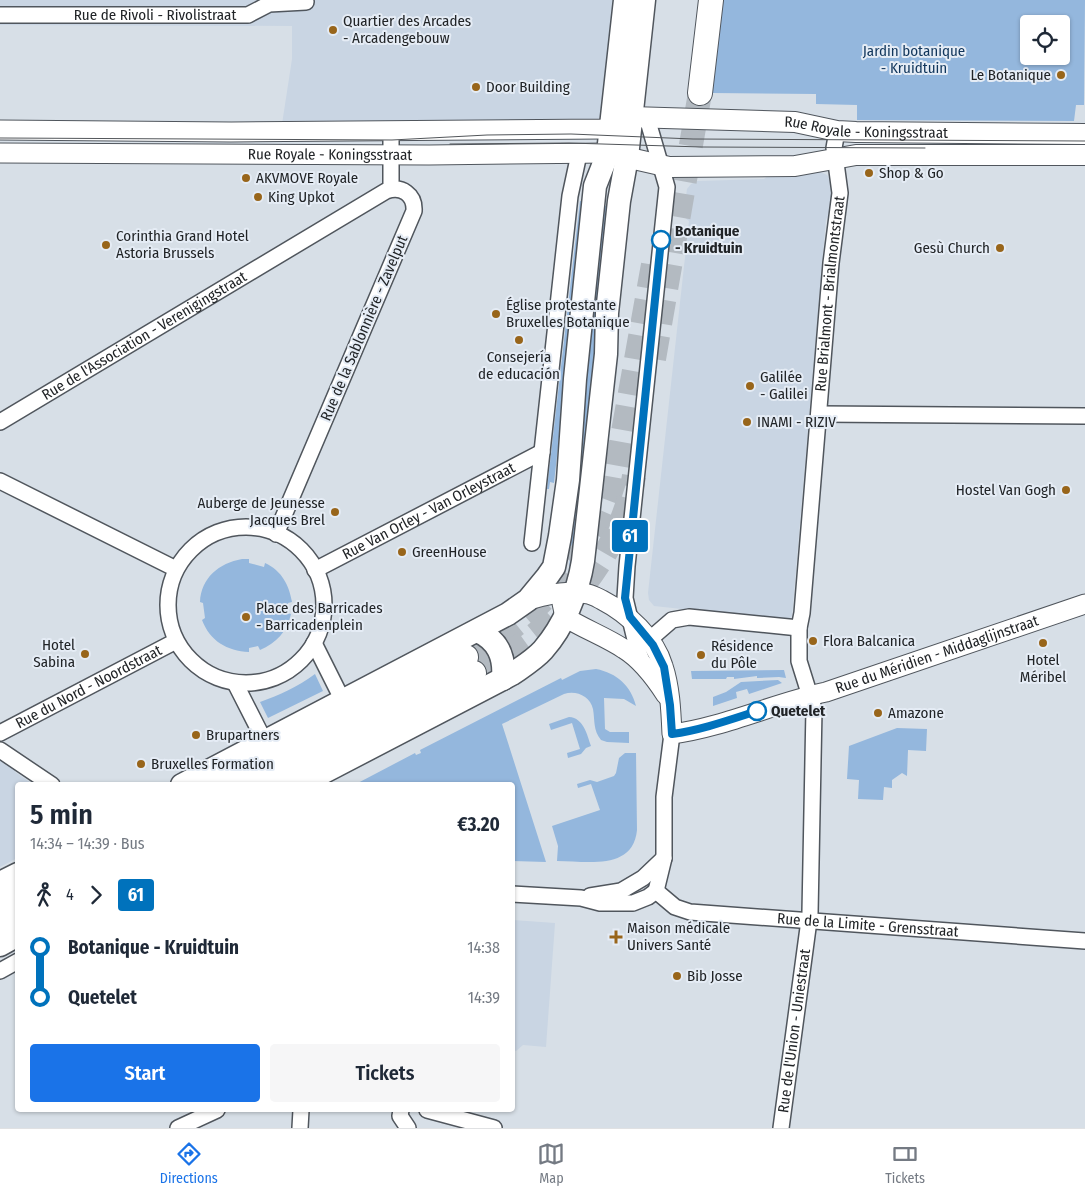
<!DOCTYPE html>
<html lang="en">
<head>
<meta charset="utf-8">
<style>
  :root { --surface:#fff; --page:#f6f6f7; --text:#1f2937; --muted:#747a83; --line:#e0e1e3; --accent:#1a73e8 }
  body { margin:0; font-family:"Fira Sans Condensed",sans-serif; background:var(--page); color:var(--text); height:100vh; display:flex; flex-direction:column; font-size:19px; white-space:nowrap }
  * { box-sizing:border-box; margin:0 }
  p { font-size:16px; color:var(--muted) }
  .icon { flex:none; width:28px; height:28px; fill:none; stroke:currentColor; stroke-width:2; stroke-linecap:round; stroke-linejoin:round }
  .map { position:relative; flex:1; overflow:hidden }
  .side { position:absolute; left:15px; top:782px; width:500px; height:330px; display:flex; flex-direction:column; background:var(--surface); border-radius:5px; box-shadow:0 1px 4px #0004 }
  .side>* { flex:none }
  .badge { padding:0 10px; border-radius:4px; font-size:18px; line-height:32px }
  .fabs { position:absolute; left:1020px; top:15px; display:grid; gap:10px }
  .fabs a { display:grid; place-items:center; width:50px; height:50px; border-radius:5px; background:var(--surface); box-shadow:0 1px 4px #0004; font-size:25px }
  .map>.badge { position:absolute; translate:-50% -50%; box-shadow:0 0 0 2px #fff }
  .legs { display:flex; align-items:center; gap:8px; height:55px; padding:0 15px; font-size:16px }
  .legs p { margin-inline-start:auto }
  .summary { display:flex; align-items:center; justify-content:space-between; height:85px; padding:0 15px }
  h1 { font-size:28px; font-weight:600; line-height:38px }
  .action { display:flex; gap:10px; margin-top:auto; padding:10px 15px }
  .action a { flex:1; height:58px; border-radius:5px; background:var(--accent); color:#fff; font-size:20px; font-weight:600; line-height:58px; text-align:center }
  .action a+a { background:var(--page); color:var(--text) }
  ul { padding:0 15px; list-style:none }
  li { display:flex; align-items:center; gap:18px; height:50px; font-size:19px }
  li i { display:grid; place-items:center; width:8px; height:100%; margin:0 6px; background:currentColor }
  li i::after { content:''; width:12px; height:12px; margin:-6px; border:4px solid; border-radius:50%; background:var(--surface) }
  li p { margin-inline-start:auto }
  li:first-child i { background:linear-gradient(#0000 50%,currentColor 0) }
  li:last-child i { background:linear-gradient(currentColor 50%,#0000 0) }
  .menu { display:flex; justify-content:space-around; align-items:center; height:70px; border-top:1px solid var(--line); background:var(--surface); font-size:14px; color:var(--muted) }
  .menu a { display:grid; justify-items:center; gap:2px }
  .menu .current { color:var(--accent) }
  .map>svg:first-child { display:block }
  .built { fill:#c9d5e3 }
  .green { fill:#94b7dd; fill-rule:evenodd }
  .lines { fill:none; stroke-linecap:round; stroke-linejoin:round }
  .trunk-tunnel { stroke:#b3bac1; stroke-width:24; stroke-dasharray:24 12; stroke-linecap:butt }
  .minor-casing { stroke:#50565d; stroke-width:18 }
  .tertiary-casing { stroke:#50565d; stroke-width:21 }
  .secondary-casing { stroke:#50565d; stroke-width:22 }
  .primary-casing { stroke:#50565d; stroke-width:25 }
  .trunk-casing { stroke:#50565d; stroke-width:26 }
  .minor { stroke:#fff; stroke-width:15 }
  .tertiary { stroke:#fff; stroke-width:19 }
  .secondary { stroke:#fff; stroke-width:20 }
  .primary { stroke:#fff; stroke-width:22 }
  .trunk { stroke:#fff; stroke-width:24 }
  .tram { stroke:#52565a; stroke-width:1 }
  .line-1-casing { stroke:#fff; stroke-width:11 }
  .line-1 { stroke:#0072bc; stroke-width:8 }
  .poi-dot { fill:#98651a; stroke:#e5ecf5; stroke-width:2 }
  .stop-1-dot { fill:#fff; stroke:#0072bc; stroke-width:2.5 }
  .labels { text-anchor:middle; stroke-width:4; stroke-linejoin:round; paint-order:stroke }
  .street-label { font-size:15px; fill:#212427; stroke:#e5ecf5 }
  .poi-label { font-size:15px; fill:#212427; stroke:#e5ecf5; text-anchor:start }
  .park-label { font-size:15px; fill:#11365c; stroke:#e5ecf5 }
  .stop-label { font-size:15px; font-weight:bold; fill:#212427; stroke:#e5ecf5; text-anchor:start }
</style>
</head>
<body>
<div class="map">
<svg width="1085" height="1128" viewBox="0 0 1085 1128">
  <rect width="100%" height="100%" fill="#d7dfe7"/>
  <!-- built -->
  <g class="built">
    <path d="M0,0H614L602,113L597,122L282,124L292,59V26L0,25Z"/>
    <path d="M818,171L827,175L833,184L834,211L826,219L792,616L789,619L784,620L654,606L649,600L648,593L689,221L683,216L687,189L691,184L697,181L764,179L773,172Z"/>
    <path d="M0,756L17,768L15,772L34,785H18L17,858L0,867Z"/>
    <path d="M513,920L555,923L546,1047L523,1045L516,1051L513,1050Z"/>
  </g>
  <!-- green -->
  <g class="green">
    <path d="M723,0H1085L1084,105H1076L1074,121L857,120V105L816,104V94L712,93ZM1029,24H1061V56H1029Z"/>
    <path d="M580,201L585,202L554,483L550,482L549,489H547Z"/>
    <path d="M600,206H608L596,354L576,560L568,580Z"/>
    <path d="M242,559H249V563L264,567L265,563C282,571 289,585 292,602L288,603L287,613L291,614C287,632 276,643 260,650L258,646L249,648V652C227,651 210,641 202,620L205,618L203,603L200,602C201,578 219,563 242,559Z"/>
    <path d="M596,669C617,673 631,686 636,706L624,699L604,698L605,729L610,732H629V743L607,742L601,740C593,730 595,721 593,709C590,696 576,690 564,694L502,724L546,862L513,861L512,785H354L415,753L416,755L421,753L420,750L561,678L562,680L580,671Z"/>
    <path d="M784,670L786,678L779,677L757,678V676L734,679V677H727L726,679H692L691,671Z"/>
    <path d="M315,674L323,691L268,718L260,702C280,695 297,687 315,674Z"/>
    <path d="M778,680L782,683L749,694L747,689L736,692L737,698L713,706V697L726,692L741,682Z"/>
    <path d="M569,717C584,718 587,735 591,746L586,748L581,754L568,758L567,753L580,749L572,723L551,730L549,724Z"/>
    <path d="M897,728L927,729L926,751L908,750L907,776L902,773L892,780V788L884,787L883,800L858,799L859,780L847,779L849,746Z"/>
    <path d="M625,753H636L637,830C633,871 587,861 557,861L558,846L552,826L600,810L591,784L578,788L577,784L590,780L597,782L614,776L616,773L619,758Z"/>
  </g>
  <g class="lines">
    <!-- trunk-tunnel -->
    <g class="trunk-tunnel">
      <path d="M654,359L700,93"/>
      <path d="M466,657C481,648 497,639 512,628C559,592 597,539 614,482L654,259"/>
      <path d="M474,673C494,661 514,651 532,637C582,598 624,538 634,476"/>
    </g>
    <!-- minor casing -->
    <g class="minor-casing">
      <g id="minor">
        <path id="s1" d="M0,15H248L269,4L306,2"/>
        <path d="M391,189V131"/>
        <path d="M819,414L1085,416"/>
        <path id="s2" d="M0,422L386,191C402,185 415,195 414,211L276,534"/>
        <path d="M0,481L176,569"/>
        <circle cx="246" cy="605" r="78"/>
        <path d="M532,543L570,196L579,154"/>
        <path id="s3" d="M315,570L542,452"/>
        <path d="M649,640L672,620L689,617L799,628"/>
        <path d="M314,643L343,701"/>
        <path d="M644,666L637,648L625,598L627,566L667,187L647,118"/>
        <path d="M235,683L265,742"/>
        <path id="s4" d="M0,733L176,641"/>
        <path d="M0,750L52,785"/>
        <path id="s5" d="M656,891L675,907L690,912L1085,941"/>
        <path d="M656,891L664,858V797L672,734"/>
        <path d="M512,894L581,898L600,903H633L648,897L656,891"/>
        <path d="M590,896L621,891L643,878L664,858"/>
        <path d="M0,971L18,961"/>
        <path d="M401,1110L400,1116L408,1128"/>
        <path d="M427,1110L494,1128"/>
        <path d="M178,1128L217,1110"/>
        <path d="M300,1128L301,1110"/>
        <path id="s6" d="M781,1128L810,913L814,709L799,661V628L802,613L831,263L840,193L834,148L837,131"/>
      </g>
    </g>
    <!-- tertiary casing -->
    <g class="tertiary-casing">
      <g id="tertiary">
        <path d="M0,130L231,132L603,129L611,126"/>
        <path id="s7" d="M0,153L429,155L608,153"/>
        <path id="s8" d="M528,600C548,595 568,589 588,594C593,595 598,598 602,600C627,613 655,638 663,666C670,687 671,711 672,734C725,727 774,703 826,692L1085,604"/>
        <path d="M562,603L565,617C584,629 606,637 624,649C642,660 655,678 666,695"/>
      </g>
    </g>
    <!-- secondary casing -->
    <g class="secondary-casing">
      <g id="secondary">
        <path id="s9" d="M617,123L631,117L795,122L837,131L856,132L1085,134"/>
        <path d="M612,154L669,167L795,166L856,155H1085"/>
      </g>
    </g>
    <!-- primary casing -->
    <g class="primary-casing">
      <g id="primary">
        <path d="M477,631C498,640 505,657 503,679"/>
        <path d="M182,785L508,614L528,600L547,577L554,567L560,536L568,480L575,379L595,186L608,153L625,0"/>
        <path d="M299,785L512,674C522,667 534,660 543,650C564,626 578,592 583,561L606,354L607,313L619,201L627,157L644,0"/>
        <path d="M0,883L18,874"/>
        <path d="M0,945L18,935"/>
      </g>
    </g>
    <!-- trunk casing -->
    <g class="trunk-casing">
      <g id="trunk">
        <path d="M700,93L711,0"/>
        <path d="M220,785L379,704L466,657"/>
        <path d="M259,785L474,673"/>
        <path d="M0,904L18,894"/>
        <path d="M0,926L18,916"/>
      </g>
    </g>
    <!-- minor -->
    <use href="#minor" class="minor"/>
    <!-- tertiary -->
    <use href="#tertiary" class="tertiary"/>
    <!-- secondary -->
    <use href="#secondary" class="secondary"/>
    <!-- primary -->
    <use href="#primary" class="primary"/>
    <!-- trunk -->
    <use href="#trunk" class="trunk"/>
    <!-- tram -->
    <g class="tram">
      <path d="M0,138L392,140L487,135L571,134L693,139L1085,141"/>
      <path d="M450,144L569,143L702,147L925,148"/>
    </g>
  </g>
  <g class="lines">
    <!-- line-1 casing -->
    <g class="line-1-casing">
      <path id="line-1" d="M661,240L625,598L630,617L653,645L664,667L670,705L672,734C701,730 729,720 757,711"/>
    </g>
    <!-- line-1 -->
    <use href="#line-1" class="line-1"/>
  </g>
  <!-- markers -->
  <g class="poi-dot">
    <circle cx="333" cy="30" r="5"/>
    <circle cx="1061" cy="75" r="5"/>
    <circle cx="476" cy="87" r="5"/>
    <circle cx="869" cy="173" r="5"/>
    <circle cx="246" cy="178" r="5"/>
    <circle cx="258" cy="197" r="5"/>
    <circle cx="106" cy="245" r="5"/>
    <circle cx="1000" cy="248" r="5"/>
    <circle cx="496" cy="314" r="5"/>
    <circle cx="519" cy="340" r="5"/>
    <circle cx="750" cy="386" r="5"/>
    <circle cx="747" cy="422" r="5"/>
    <circle cx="1066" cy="490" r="5"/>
    <circle cx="335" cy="512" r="5"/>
    <circle cx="402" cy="552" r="5"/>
    <circle cx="246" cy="617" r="5"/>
    <circle cx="813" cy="641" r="5"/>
    <circle cx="1043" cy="643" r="5"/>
    <circle cx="85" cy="654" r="5"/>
    <circle cx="701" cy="655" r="5"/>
    <circle cx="878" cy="713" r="5"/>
    <circle cx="196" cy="735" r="5"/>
    <circle cx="141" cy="764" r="5"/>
    <path d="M613.5 929.5h5v5h5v5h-5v5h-5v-5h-5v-5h5z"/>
    <circle cx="677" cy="976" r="5"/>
  </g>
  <g class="stop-1-dot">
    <circle cx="661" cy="240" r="9"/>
    <circle cx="757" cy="711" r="9"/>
  </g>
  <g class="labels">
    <!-- street labels -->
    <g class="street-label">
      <text dy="5" stroke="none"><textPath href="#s1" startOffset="155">Rue de Rivoli - Rivolistraat</textPath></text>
      <text dy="5" stroke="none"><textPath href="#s9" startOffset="251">Rue Royale - Koningsstraat</textPath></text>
      <text dy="5" stroke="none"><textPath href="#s7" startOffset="330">Rue Royale - Koningsstraat</textPath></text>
      <text dy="5" stroke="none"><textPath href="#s6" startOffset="840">Rue Brialmont - Brialmontstraat</textPath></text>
      <text transform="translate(364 328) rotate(-67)" y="5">Rue de la Sablonnière - Zavelput</text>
      <text dy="5" stroke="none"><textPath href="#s2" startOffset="168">Rue de l'Association - Verenigingstraat</textPath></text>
      <text dy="5" stroke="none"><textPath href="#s3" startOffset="128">Rue Van Orley - Van Orleystraat</textPath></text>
      <text dy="5" stroke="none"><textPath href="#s8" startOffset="514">Rue du Méridien - Middaglijnstraat</textPath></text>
      <text dy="5" stroke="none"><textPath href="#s4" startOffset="100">Rue du Nord - Noordstraat</textPath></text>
      <text dy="5" stroke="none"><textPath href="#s5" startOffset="219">Rue de la Limite - Grensstraat</textPath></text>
      <text dy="5" stroke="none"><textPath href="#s6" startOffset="98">Rue de l'Union - Uniestraat</textPath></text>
    </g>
    <!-- poi labels -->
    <g class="poi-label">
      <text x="343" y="26">Quartier des Arcades<tspan x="343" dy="17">- Arcadengebouw</tspan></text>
      <text x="1051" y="80" text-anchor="end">Le Botanique</text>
      <text x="486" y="92">Door Building</text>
      <text x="879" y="178">Shop &amp; Go</text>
      <text x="256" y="183">AKVMOVE Royale</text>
      <text x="268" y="202">King Upkot</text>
      <text x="116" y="241">Corinthia Grand Hotel<tspan x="116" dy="17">Astoria Brussels</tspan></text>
      <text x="990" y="253" text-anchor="end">Gesù Church</text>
      <text x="506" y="310">Église protestante<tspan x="506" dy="17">Bruxelles Botanique</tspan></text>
      <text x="519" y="362" text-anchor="middle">Consejería<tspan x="519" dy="17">de educación</tspan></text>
      <text x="760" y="382">Galilée<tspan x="760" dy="17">- Galilei</tspan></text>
      <text x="757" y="427">INAMI - RIZIV</text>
      <text x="1056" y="495" text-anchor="end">Hostel Van Gogh</text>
      <text x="325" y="508" text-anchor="end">Auberge de Jeunesse<tspan x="325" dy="17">Jacques Brel</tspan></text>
      <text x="412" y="557">GreenHouse</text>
      <text x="256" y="613">Place des Barricades<tspan x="256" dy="17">- Barricadenplein</tspan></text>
      <text x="823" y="646">Flora Balcanica</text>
      <text x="75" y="650" text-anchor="end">Hotel<tspan x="75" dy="17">Sabina</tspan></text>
      <text x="711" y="651">Résidence<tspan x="711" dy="17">du Pôle</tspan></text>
      <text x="1043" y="665" text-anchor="middle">Hotel<tspan x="1043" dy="17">Méribel</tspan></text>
      <text x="888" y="718">Amazone</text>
      <text x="206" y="740">Brupartners</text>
      <text x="151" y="769">Bruxelles Formation</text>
      <text x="627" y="933">Maison médicale<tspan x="627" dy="17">Univers Santé</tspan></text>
      <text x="687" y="981">Bib Josse</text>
    </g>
    <!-- park labels -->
    <g class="park-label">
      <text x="914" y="56">Jardin botanique<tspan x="914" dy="17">- Kruidtuin</tspan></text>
    </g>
    <!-- stop labels -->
    <g class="stop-label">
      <text x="675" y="236">Botanique<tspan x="675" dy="17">- Kruidtuin</tspan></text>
      <text x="771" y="716">Quetelet</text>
    </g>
  </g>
</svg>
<div class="fabs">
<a><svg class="icon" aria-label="locate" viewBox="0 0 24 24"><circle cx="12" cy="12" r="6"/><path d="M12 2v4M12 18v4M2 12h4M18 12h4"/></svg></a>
</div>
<b class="badge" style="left:630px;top:536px;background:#0072bc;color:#fff">61</b>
<section class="side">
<div class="summary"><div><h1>5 min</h1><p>14:34 – 14:39 · Bus</p></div><b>€3.20</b></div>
<div class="legs"><svg class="icon" aria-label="walk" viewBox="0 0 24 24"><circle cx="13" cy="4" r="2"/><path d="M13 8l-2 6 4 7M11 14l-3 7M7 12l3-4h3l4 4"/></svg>4<svg class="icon" aria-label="forward" viewBox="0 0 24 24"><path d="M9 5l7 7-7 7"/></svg><b class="badge" style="background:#0072bc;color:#fff">61</b></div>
<ul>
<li><i style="color:#0072bc"></i><b>Botanique - Kruidtuin</b><p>14:38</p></li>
<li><i style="color:#0072bc"></i><b>Quetelet</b><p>14:39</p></li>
</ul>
<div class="action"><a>Start</a><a>Tickets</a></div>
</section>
</div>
<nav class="menu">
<a class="current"><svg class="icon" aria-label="directions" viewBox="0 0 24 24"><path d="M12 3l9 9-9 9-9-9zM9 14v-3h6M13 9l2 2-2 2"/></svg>Directions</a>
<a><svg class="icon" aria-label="map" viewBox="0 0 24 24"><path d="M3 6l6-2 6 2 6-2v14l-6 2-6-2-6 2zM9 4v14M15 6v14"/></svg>Map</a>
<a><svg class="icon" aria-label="tickets" viewBox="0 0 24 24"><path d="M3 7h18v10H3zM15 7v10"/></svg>Tickets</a>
</nav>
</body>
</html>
